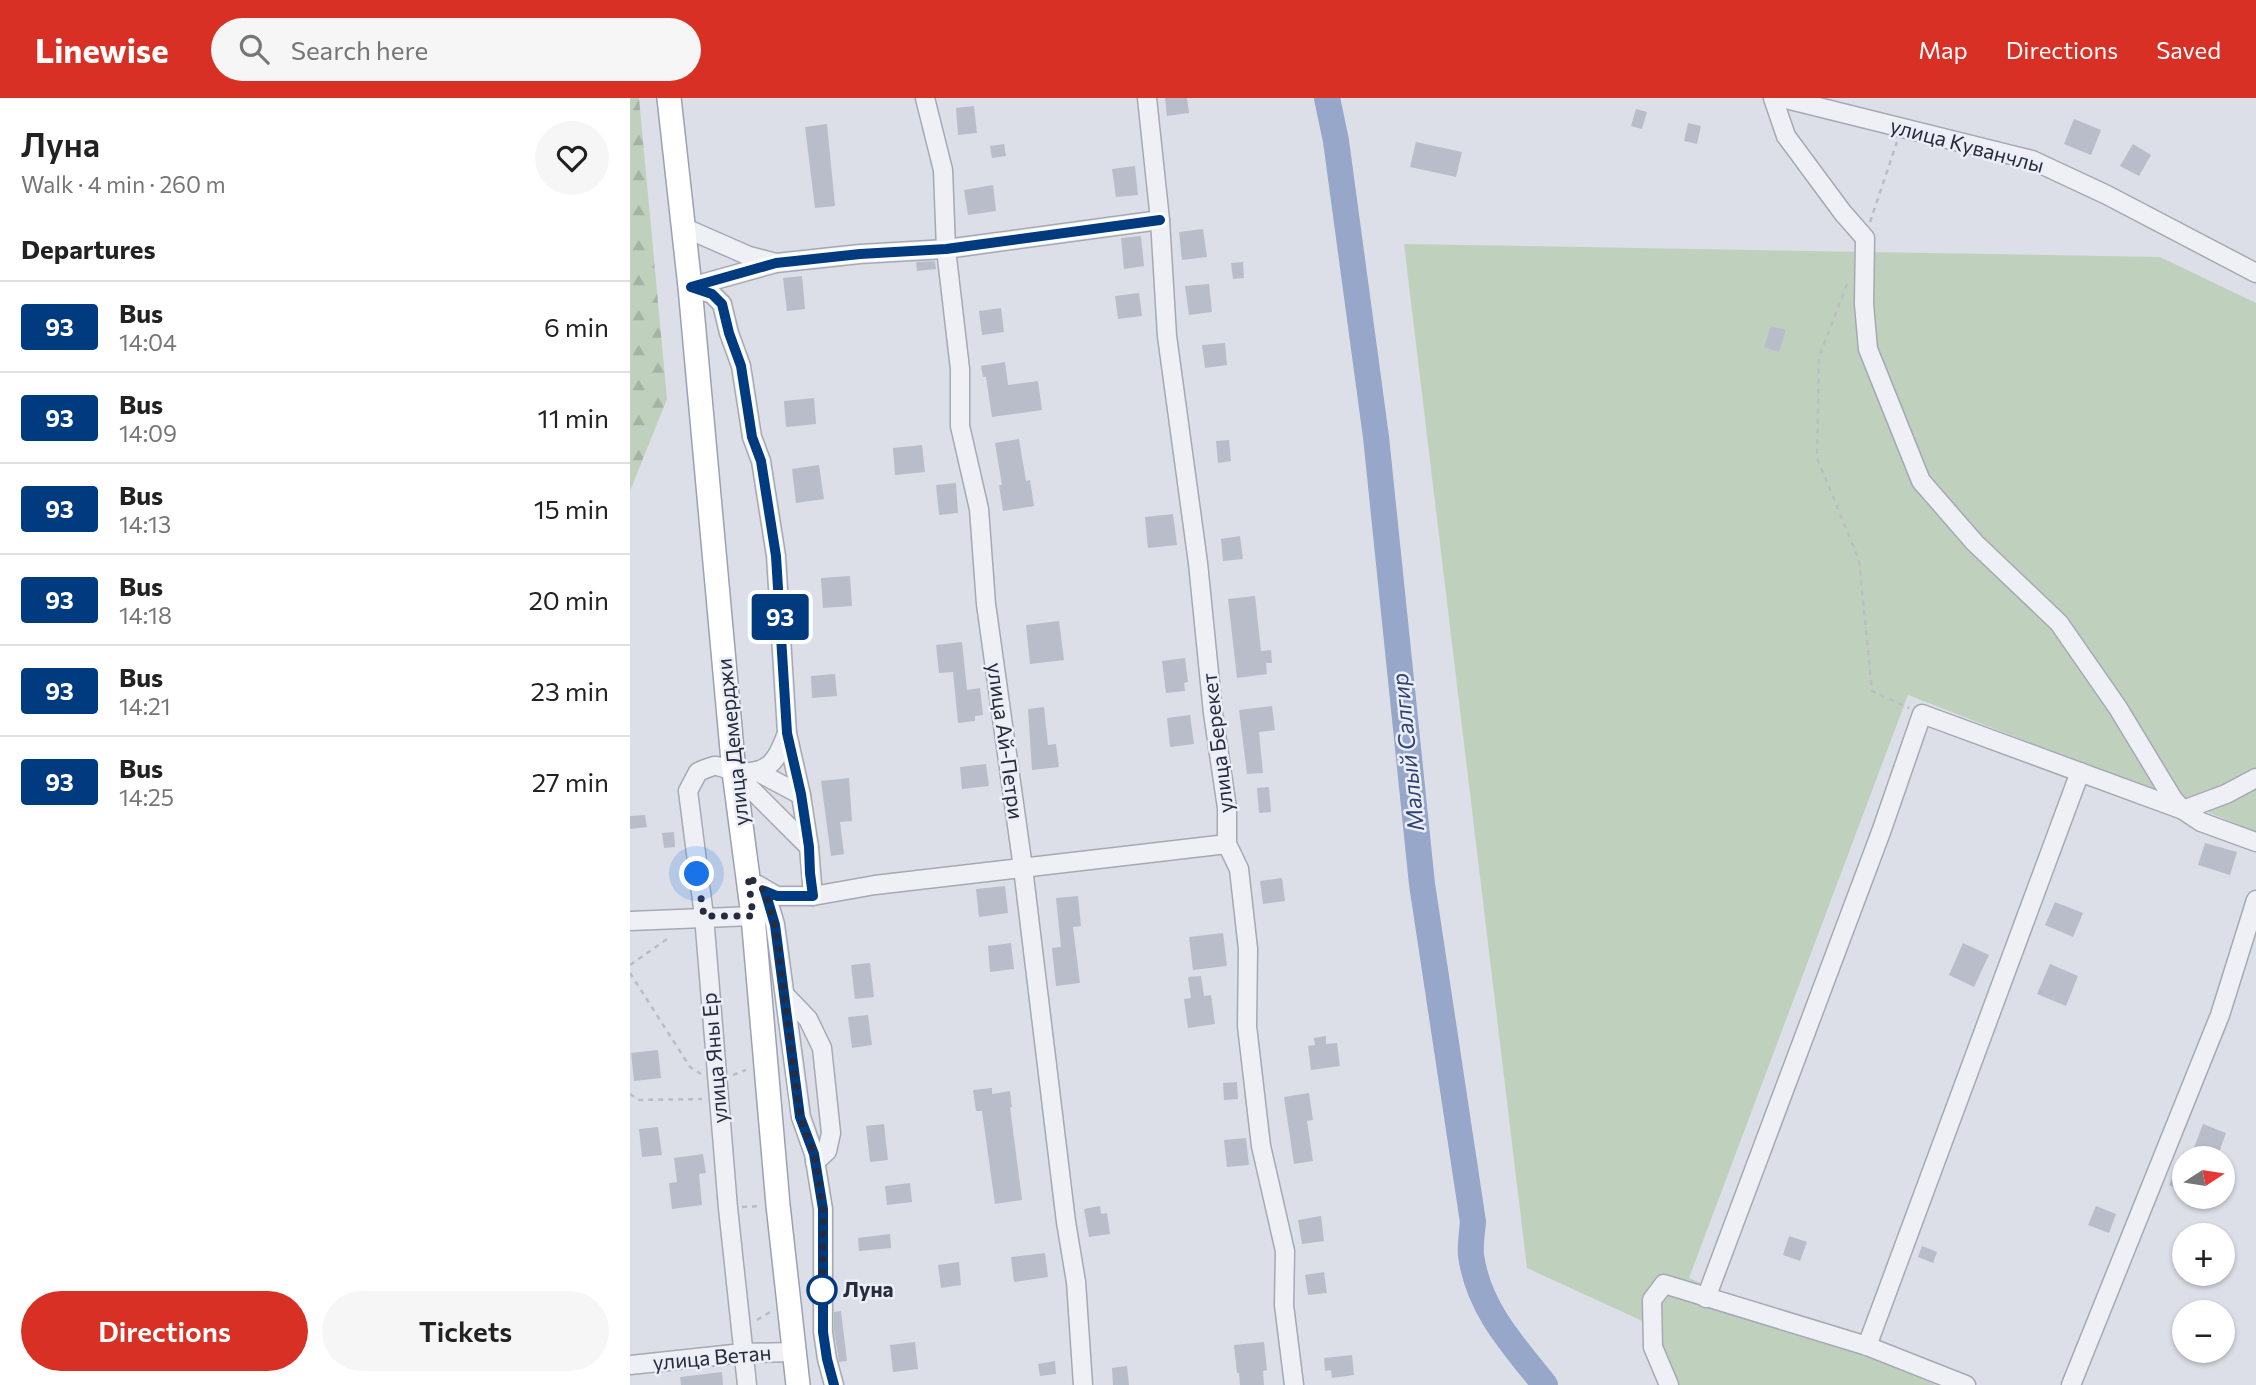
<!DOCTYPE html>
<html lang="en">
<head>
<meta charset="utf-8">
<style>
  :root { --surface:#fff; --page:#f6f6f6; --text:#222; --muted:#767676; --line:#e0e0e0; --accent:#d93025 }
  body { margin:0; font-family:Commissioner,sans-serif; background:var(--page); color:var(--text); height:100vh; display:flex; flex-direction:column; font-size:26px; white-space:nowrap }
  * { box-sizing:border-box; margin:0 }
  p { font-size:23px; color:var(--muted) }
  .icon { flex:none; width:38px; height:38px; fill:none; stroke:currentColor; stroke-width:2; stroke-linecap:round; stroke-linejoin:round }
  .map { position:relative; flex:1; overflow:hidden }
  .panel { display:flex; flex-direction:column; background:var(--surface); width:630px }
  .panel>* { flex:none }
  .badge { padding:0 14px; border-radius:5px; font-size:24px; line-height:46px }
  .needle { width:46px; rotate:78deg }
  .fabs { position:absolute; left:1542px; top:1048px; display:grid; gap:14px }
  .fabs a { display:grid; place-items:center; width:63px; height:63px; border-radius:50%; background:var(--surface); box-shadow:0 2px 5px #0004; font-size:35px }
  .you { position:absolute; width:35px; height:35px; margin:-18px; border:5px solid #fff; border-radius:50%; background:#1a73e8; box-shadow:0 0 0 10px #1a73e833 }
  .map>.badge { position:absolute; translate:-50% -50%; box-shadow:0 0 0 4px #fff }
  h2 { padding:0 21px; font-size:26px; line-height:63px }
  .round { display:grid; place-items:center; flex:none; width:74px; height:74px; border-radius:37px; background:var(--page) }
  .overview { display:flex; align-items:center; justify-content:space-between; height:119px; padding:0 21px }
  h1 { font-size:33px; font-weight:600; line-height:52px }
  .button { display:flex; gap:14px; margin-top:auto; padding:14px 21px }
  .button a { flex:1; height:80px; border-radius:42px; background:var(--accent); color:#fff; font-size:28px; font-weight:600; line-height:80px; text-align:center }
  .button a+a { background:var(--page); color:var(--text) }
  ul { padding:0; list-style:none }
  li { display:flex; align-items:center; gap:21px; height:91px; padding:0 21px; border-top:2px solid var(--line) }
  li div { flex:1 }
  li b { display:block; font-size:26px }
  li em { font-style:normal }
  li .badge { min-width:77px; font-weight:700; text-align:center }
  header { display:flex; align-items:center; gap:42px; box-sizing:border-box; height:98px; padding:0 35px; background:var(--accent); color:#fff }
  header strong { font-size:33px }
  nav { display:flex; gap:38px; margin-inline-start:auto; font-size:24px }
  .search { width:490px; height:63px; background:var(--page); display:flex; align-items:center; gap:18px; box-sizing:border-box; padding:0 24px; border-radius:38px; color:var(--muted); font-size:26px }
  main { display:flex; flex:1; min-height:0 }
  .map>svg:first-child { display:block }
  .grass { fill:#bfd1bd }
  .forest { fill:url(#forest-firs) }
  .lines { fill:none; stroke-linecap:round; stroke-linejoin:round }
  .river { stroke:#96a7c9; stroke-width:26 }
  .building { fill:#b9bdca }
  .minor-casing { stroke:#a5a9b4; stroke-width:21 }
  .major-casing { stroke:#9ba1b3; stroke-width:26 }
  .path { stroke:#bbbdc5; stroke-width:2.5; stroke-dasharray:5 5; stroke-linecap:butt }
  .minor { stroke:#eff0f5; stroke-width:18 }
  .major { stroke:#fff; stroke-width:23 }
  .line-casing { stroke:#fff; stroke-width:16 }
  .line { stroke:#003b80; stroke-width:10 }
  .walk { stroke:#262b3e; stroke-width:7; stroke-dasharray:0 12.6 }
  .stop-dot { fill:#fff; stroke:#003b80; stroke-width:3.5 }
  .labels { text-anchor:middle; stroke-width:5; stroke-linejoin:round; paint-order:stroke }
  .street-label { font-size:21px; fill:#262b3e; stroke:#eceef5 }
  .stop-label { font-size:21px; font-weight:bold; fill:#262b3e; stroke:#eceef5; text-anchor:start }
  .water-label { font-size:23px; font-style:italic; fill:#2f4373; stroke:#eceef5 }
</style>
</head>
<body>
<header>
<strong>Linewise</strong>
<div class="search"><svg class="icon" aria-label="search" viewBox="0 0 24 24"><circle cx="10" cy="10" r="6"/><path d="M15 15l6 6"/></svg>Search here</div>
<nav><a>Map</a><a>Directions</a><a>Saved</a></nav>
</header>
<main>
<section class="panel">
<div class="overview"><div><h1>Луна</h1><p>Walk · 4 min · 260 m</p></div><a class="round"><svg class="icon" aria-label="heart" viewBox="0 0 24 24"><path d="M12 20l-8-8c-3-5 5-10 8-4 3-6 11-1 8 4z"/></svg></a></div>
<h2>Departures</h2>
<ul>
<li><span class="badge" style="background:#003b80;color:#fff">93</span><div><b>Bus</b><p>14:04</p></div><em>6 min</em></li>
<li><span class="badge" style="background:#003b80;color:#fff">93</span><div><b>Bus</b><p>14:09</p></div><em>11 min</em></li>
<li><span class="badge" style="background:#003b80;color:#fff">93</span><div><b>Bus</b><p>14:13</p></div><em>15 min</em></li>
<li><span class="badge" style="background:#003b80;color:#fff">93</span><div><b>Bus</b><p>14:18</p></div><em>20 min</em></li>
<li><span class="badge" style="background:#003b80;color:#fff">93</span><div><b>Bus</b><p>14:21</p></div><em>23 min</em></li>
<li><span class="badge" style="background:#003b80;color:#fff">93</span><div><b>Bus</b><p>14:25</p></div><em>27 min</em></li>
</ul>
<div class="button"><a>Directions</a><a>Tickets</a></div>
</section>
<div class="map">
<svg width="1626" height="1287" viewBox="0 0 1626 1287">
  <defs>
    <pattern id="forest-firs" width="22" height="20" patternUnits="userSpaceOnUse" patternTransform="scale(1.75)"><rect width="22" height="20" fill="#bfd1bd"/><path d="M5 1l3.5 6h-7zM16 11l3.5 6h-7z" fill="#a4b4a4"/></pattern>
  </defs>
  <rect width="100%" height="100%" fill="#dcdfe7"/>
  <!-- grass -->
  <path class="grass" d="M774,146L1530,159L1626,205V733L1278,597L1059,1180L1306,1287H1049L1021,1227L897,1170Z"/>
  <!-- forest -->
  <path class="forest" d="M0,0H9L37,301L0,393Z"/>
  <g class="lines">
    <!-- river -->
    <path class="river" d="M697,0L706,43L746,339L792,786L843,1124C842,1135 840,1147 841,1157C848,1210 883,1247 915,1287"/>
  </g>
  <!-- building -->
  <g class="building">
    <path d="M535,0H557L559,15L537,18Z"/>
    <path d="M344,8L347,35L328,37L326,10Z"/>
    <path d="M1006,11L1017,14L1012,31L1001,28Z"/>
    <path d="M1444,21L1471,32L1461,57L1434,46Z"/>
    <path d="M1058,25L1071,28L1067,46L1054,43Z"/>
    <path d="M197,26L205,108L185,110L175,29Z"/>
    <path d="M786,44L832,54L826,79L780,69Z"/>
    <path d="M374,46L376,58L362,60L360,48Z"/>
    <path d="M1503,46L1521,57L1509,78L1490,68Z"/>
    <path d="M505,68L508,97L486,99L482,71Z"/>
    <path d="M363,87L366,113L338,117L334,92Z"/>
    <path d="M573,131L577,159L552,162L549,134Z"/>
    <path d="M511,138L514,168L494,171L491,140Z"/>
    <path d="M305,163L306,171L287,173L286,164Z"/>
    <path d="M613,164L614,180L603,181L601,165Z"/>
    <path d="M172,178L175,211L157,213L153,180Z"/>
    <path d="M579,186L582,214L559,217L555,188Z"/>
    <path d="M509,195L512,218L488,221L485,198Z"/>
    <path d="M371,210L374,234L352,237L349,213Z"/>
    <path d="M1141,228L1156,232L1149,254L1134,249Z"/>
    <path d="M595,245L597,267L575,270L572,247Z"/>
    <path d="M375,264L378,287L408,283L412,312L362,319L356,279H353L351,268Z"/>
    <path d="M184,300L186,326L156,329L154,303Z"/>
    <path d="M389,341L396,383L400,382L404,408L373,413L369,387H372L365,345Z"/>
    <path d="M599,342L601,363L588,365L586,343Z"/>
    <path d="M292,347L295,374L265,377L263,350Z"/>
    <path d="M189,367L194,401L166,405L162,371Z"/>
    <path d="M326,385L328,415L309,417L306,387Z"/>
    <path d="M543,416L547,447L518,450L515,419Z"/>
    <path d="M610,438L613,461L593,463L591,441Z"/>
    <path d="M220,478L222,508L193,510L191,480Z"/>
    <path d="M625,498L631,553L641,552L642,565H636L637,576L607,580L598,501Z"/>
    <path d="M429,523L434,562L400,566L396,527Z"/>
    <path d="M332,544L337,592L350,590L353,617L345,618V623L328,625L323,574L309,575L306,547Z"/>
    <path d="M555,560L558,584L554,585L555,593L536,595L532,563Z"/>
    <path d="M205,576L207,598L182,600L181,578Z"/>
    <path d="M642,608L645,632L629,634L633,675L617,676L609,612Z"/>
    <path d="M414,609L418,647L426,646L429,669L402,672L398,611Z"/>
    <path d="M560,617L564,646L540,649L537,620Z"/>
    <path d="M356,666L359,688L332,691L330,669Z"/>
    <path d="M219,680L222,723L210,724L214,756L201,758L191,683Z"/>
    <path d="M639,689L641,714L629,715L627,690Z"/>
    <path d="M15,717L17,729L0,731V718Z"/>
    <path d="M44,734L45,749L34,750L32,735Z"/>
    <path d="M1575,745L1607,754L1600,777L1568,767Z"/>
    <path d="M652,780L655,803L633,806L630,783Z"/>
    <path d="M375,788L378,815L349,819L346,791Z"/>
    <path d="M448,798L451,828L443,829L450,885L426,888L422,850L431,849L426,800Z"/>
    <path d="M1425,804L1453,815L1443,839L1415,827Z"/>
    <path d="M593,835L597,868L563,872L559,839Z"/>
    <path d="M381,845L384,871L360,874L358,848Z"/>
    <path d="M1333,845L1359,857L1344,889L1319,877Z"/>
    <path d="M240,865L244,899L225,901L221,867Z"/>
    <path d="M1420,866L1448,878L1436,908L1407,896Z"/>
    <path d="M571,878L574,898L581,897L585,926L558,930L554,901L561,900L558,879Z"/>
    <path d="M238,917L242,947L222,950L218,919Z"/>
    <path d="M696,938V946L707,945L710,968L681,972L678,948L685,947L684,940Z"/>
    <path d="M28,952L31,980L4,983L1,955Z"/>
    <path d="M607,984L608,1001L594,1002L593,985Z"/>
    <path d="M362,990V996L380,993L382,1009H380L392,1102L365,1106L352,1013H346L343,992Z"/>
    <path d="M679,995L683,1022L677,1023L683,1063L664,1066L654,999Z"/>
    <path d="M254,1026L258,1062L240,1064L236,1028Z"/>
    <path d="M1573,1026L1596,1035L1587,1060H1575L1562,1055Z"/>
    <path d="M28,1029L32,1057L12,1059L9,1031Z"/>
    <path d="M616,1040L619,1067L597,1069L594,1042Z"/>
    <path d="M1554,1054V1094L1539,1087Z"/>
    <path d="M73,1056L76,1075L69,1076L72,1107L42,1111L39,1085L47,1084L44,1060Z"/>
    <path d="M280,1085L282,1104L257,1107L255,1088Z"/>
    <path d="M470,1108L471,1116L477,1115L480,1136L459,1139L454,1111Z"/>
    <path d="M1466,1108L1486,1116L1479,1135L1458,1127Z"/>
    <path d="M691,1118L694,1143L672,1146L668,1122Z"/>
    <path d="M260,1136L261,1150L229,1153L228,1140Z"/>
    <path d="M1159,1138L1177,1144L1170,1163L1153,1157Z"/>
    <path d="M1292,1148L1307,1154L1303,1165L1288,1159Z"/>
    <path d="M415,1155L418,1179L384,1184L381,1159Z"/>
    <path d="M329,1164L331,1187L311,1190L308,1167Z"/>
    <path d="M694,1174L697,1195L678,1197L675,1177Z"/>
    <path d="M211,1213L217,1263L209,1264L204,1233V1214Z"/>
    <path d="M285,1244L288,1271L263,1274L260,1247Z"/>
    <path d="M634,1244L637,1272L633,1273L634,1287H610L609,1275H607L604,1247Z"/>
    <path d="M722,1257L724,1277L702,1280L701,1272L695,1273L694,1260Z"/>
    <path d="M425,1263L426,1276L410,1278L408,1266Z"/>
    <path d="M497,1268L499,1287H483L482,1270Z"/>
    <path d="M92,1274L93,1287H51L50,1279Z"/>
  </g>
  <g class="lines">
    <!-- minor casing -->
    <g class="minor-casing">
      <g id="minor">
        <path d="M295,0L313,72L316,151L330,271V328L349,411L356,506L393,770L436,1124L446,1184L453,1287"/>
        <path d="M517,0L530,122L537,238L568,465L583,615L597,710V746L609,771L618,851L617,928L631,1048L655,1153L654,1207L664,1287"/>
        <path d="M1143,0L1156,38L1213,115L1235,140L1234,206L1238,251L1291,383L1345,445L1429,525L1488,610L1543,701L1553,712"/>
        <path d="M1152,0L1402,62L1477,97L1626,175"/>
        <path d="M53,129L119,158L146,165"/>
        <path d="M60,189L82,196L92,206L99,235L111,268L122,339L131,363L146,458L157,635L171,697L179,749L183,798"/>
        <path d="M60,189L146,165L230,156L316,151L530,122"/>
        <path d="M126,673L171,697"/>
        <path d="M104,674L179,749"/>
        <path d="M1553,712L1596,696L1626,680"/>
        <path d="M128,787L147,798H183L245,787L597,746"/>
        <path d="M135,793L145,826L171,1019L184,1056L193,1111V1234L197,1261L204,1287"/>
        <path d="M0,823L123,818"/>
        <path d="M155,897L178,921L192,950L201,1035L197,1053L185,1064"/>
        <path d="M1076,1200L1251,734L1292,616L1553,712L1571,724L1626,744"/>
        <path d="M1237,1248L1450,674"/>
        <path d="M0,1267L113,1255L164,1254"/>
        <path d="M117,1287L98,1110L74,818L58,693L68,674C73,672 79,669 84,668C91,667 99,673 106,674C139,677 147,663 157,635"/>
        <path d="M1039,1287L1023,1249L1022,1202L1034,1186L1237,1248L1336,1287"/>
        <path d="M1441,1287L1590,917L1626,802"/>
      </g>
    </g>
    <!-- major casing -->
    <g class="major-casing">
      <path id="major" d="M39,0L60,189L104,674L123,818L148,1107L168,1287"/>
    </g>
    <!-- path -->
    <g class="path">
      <path d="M1240,124L1267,44"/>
      <path d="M1217,186L1189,259L1187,360L1229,462L1242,593L1279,610"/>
      <path d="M0,867L40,839"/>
      <path d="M0,875L60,969L71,976"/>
      <path d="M103,977L116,972"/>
      <path d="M0,996L9,1002L72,1001"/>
      <path d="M112,1109L130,1108"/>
      <path d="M127,1222L142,1213"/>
    </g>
    <!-- minor -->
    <use href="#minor" class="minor"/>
    <!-- major -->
    <use href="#major" class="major"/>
  </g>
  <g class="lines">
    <!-- line casing -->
    <g class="line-casing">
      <path id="line" d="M204,1287L197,1261L193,1234V1111L184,1056L170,1019L145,827L135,793L147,798H183L180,775L179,749L171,696L157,635L146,458L131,363L122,339L111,268L99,235L92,206L82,196L61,189L146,165L230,156L316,151L530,122"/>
    </g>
    <!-- line -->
    <use href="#line" class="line"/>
    <!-- walk -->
    <path class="walk" d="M67,776L74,818H123L118,778L135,793L145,827L170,1019L184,1056L193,1111L192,1201V1192"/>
  </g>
  <!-- markers -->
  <circle class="stop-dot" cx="192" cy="1192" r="14"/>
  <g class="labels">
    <!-- street labels -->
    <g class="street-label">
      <text transform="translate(1337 48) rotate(15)" y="7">улица Куванчлы</text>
      <text transform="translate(375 643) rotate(82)" y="7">улица Ай-Петри</text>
      <text transform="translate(103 644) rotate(-96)" y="7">улица Демерджи</text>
      <text transform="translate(588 645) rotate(-97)" y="7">улица Берекет</text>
      <text transform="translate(85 960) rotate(-95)" y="7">улица Яны Ер</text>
      <text transform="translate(82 1260) rotate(-5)" y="7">улица Ветан</text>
    </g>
    <!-- stop labels -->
    <g class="stop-label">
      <text x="213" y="1199">Луна</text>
    </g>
    <!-- water labels -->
    <g class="water-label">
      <text transform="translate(778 654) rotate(-96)" y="8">Малый Салгир</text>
    </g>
  </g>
</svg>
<div class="fabs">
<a><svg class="needle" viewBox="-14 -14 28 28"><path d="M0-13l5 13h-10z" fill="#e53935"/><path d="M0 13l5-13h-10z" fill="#767676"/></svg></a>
<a>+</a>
<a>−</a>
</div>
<div class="you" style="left:67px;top:776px"></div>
<b class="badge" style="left:150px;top:519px;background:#003b80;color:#fff">93</b>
</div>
</main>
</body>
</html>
